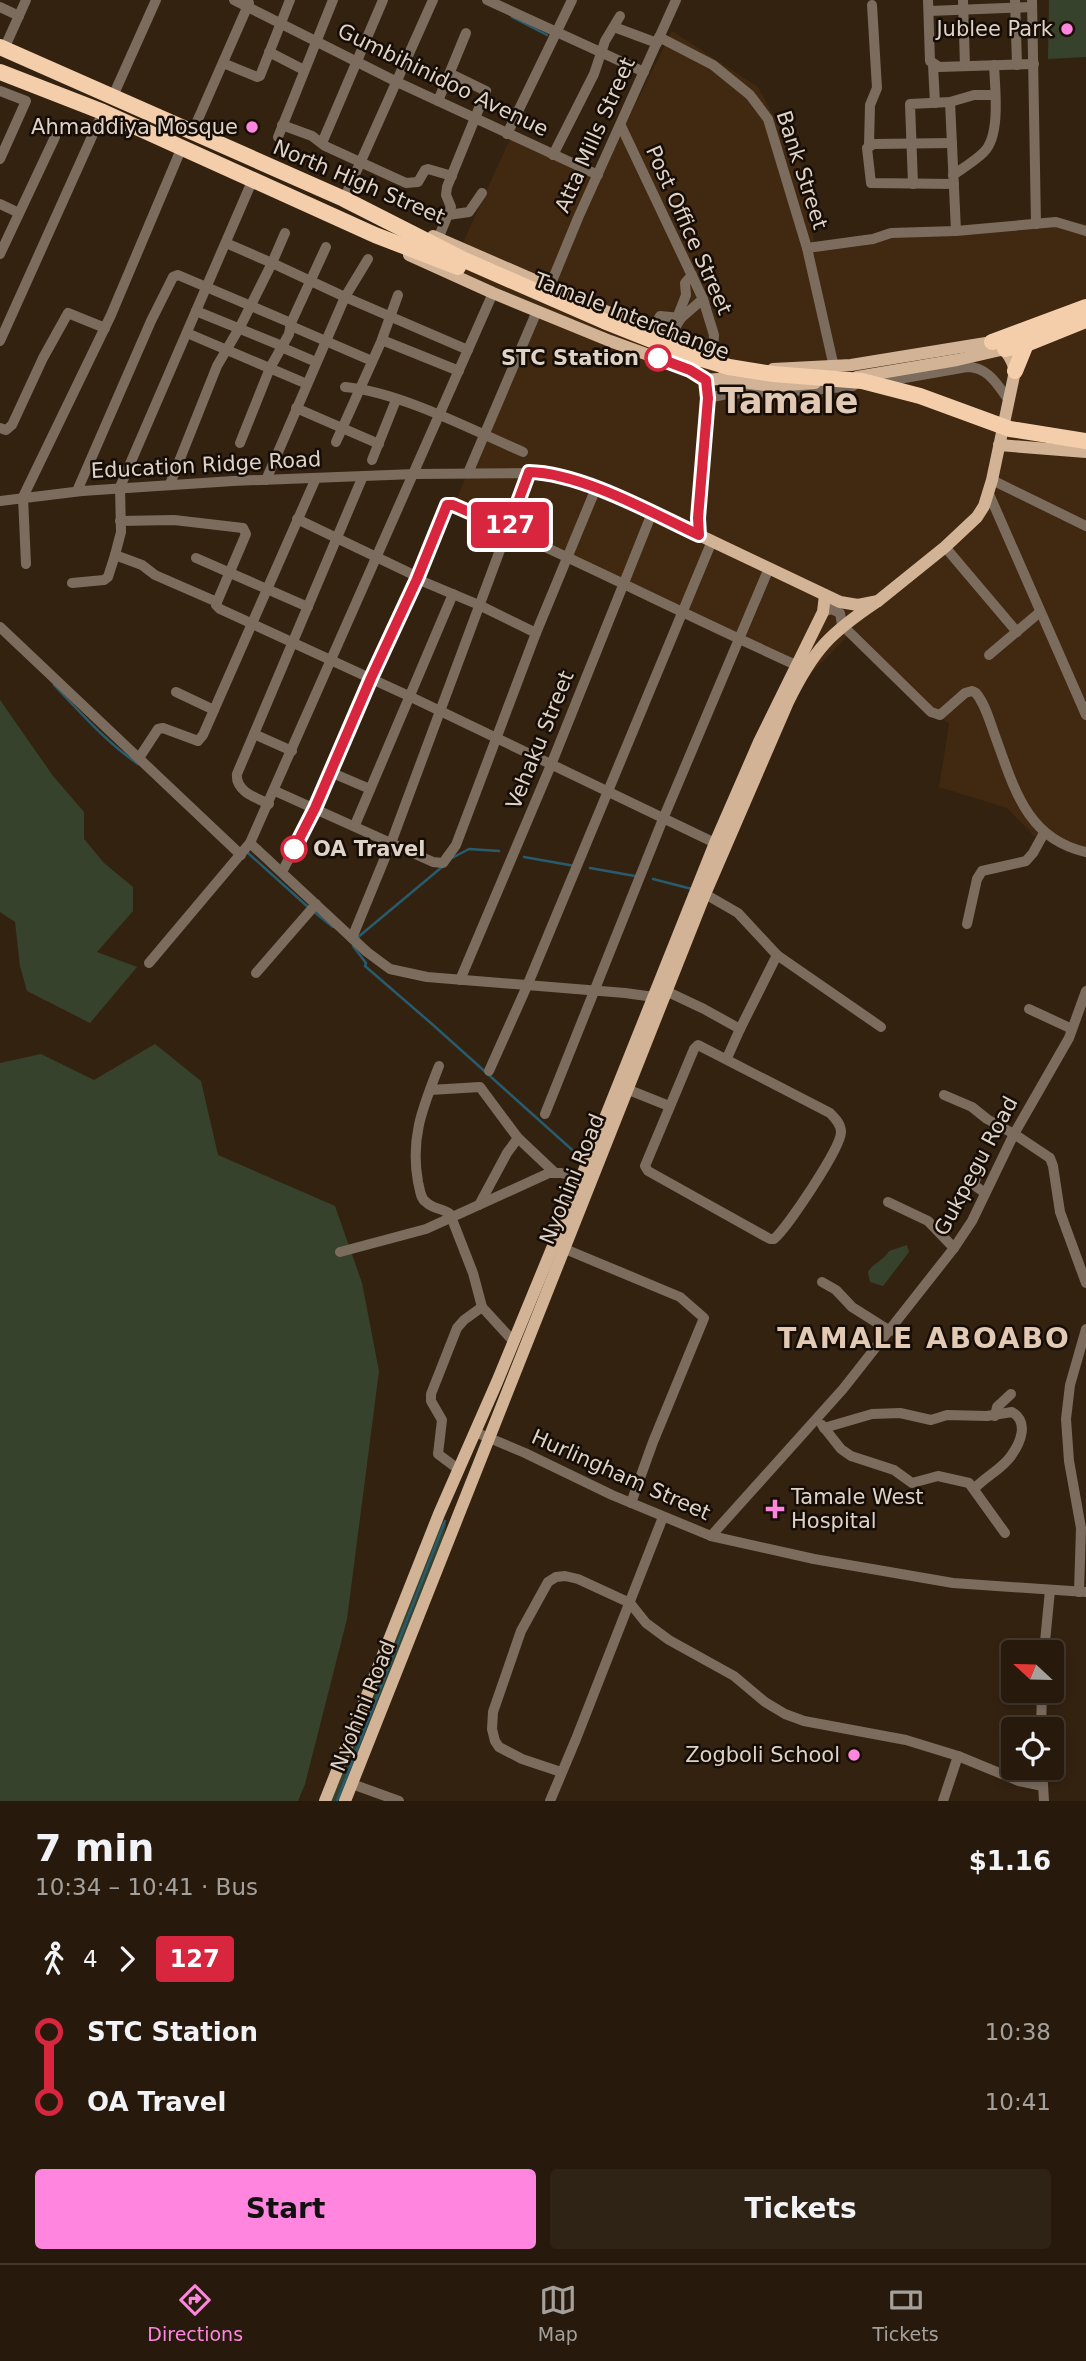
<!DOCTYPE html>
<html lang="en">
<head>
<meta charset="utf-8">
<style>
  :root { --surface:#271a0d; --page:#2f2316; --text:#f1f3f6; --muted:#a4a19d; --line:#43382e; --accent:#ff85de }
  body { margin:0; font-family:"DejaVu Sans",sans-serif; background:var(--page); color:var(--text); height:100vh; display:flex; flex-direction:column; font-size:26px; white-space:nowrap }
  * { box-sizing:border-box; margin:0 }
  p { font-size:23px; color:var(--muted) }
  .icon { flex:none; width:38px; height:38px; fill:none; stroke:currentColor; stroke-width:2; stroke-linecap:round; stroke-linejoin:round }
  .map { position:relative; height:1801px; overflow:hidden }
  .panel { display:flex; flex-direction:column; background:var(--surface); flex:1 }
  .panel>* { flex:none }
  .badge { padding:0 14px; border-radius:5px; font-size:24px; line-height:46px }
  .needle { width:46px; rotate:292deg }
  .controls { position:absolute; left:1001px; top:1640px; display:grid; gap:14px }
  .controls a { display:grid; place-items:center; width:63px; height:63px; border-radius:7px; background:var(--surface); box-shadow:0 4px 10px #0003,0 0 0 2px var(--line); font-size:35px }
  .map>.badge { position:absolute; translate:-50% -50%; box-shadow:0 0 0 4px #fff }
  .legs { display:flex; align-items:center; gap:10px; height:77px; padding:0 35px; font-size:23px }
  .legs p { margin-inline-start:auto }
  .headline { display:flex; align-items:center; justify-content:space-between; height:119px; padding:0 35px }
  h1 { font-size:38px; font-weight:700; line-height:52px }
  .action { display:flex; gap:14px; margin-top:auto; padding:14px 35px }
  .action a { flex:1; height:80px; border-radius:7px; background:var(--accent); color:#111; font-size:28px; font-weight:700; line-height:80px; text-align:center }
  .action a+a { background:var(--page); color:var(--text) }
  ul { padding:0 35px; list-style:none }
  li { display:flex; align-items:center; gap:24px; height:70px; font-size:26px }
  li i { display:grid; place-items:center; width:10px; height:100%; margin:0 9px; background:currentColor }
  li i::after { content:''; width:18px; height:18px; margin:-9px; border:5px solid; border-radius:50%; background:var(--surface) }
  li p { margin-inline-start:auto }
  li:first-child i { background:linear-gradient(#0000 50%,currentColor 0) }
  li:last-child i { background:linear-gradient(currentColor 50%,#0000 0) }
  .dock { display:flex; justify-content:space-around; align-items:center; height:98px; border-top:2px solid var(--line); background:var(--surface); font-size:19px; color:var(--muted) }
  .dock a { display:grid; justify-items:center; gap:4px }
  .dock .on { color:var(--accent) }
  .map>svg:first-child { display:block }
  .built { fill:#402811 }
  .green { fill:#37422c }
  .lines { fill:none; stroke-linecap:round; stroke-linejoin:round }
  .stream { stroke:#275b6e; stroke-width:2.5 }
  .minor { stroke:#7b6c5e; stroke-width:10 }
  .major { stroke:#d2b396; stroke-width:12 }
  .highway { stroke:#f4ceab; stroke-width:16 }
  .line-1-casing { stroke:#fff; stroke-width:16 }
  .line-1 { stroke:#d7263d; stroke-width:10 }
  .poi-dot { fill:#ff85de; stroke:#160d07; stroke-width:2.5 }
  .stop-1-dot { fill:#fff; stroke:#d7263d; stroke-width:3.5 }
  .labels { text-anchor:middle; stroke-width:5; stroke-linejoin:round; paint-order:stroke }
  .poi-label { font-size:21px; fill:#dfd3c8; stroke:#160d07; text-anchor:end }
  .street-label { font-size:21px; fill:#dfd3c8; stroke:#160d07 }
  .stop-label { font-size:21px; font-weight:bold; fill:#dfd3c8; stroke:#160d07; text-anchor:end }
  .district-label { font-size:28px; font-weight:bold; letter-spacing:2px; fill:#e2c9b4; stroke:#160d07 }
  .town-label { font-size:35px; font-weight:bold; fill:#e2c9b4; stroke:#160d07 }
</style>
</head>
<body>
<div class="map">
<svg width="1086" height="1801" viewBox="0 0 1086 1801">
  <rect width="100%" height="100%" fill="#342211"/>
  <!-- built -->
  <path class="built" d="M672,31L758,87L805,173L814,244L885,232L1043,218L1086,224V857L1034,836L1007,808L939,787L949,724L847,637L812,672L743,647L453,508L532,315L447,278L513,132L600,175Z"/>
  <!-- green -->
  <g class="green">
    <path d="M1049,0H1086V57L1048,59Z"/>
    <path d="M0,700L53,776L84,812V839L104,863L133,887V911L97,952L137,967L90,1023L27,991L20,966L15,922L0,912Z"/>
    <path d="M155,1044L201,1081L218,1155L335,1206L362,1283L379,1371L347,1619L305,1784L298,1801H0V1063L41,1054L94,1080Z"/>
    <path d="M907,1245L909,1252L883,1286L870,1282L868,1272C873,1263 882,1262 889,1251Z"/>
    <path d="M442,1521L446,1524L443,1539L341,1801H329Z"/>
  </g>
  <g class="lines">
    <!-- stream -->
    <g class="stream">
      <path d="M512,17L547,35"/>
      <path d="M54,685C81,713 106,742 138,764"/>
      <path d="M248,853L308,907"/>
      <path d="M524,857L575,866"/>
      <path d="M452,858L469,849L499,851"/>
      <path d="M590,868L635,876"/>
      <path d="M653,879L692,889"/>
      <path d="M313,911L333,927"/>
      <path d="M357,938L442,867"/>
      <path d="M353,946L366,963L365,966L432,1024L579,1156"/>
      <path d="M337,1801L445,1521"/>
    </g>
    <!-- minor -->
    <g class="minor">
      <path d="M234,0L397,82L598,175"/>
      <path d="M487,0L644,72"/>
      <path d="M928,0L930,61L939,67L1034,64"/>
      <path d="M963,0L965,66"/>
      <path d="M1015,0L1017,65"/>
      <path d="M1032,0L1036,224"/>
      <path d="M0,7L19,16"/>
      <path d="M929,11L1032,7"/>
      <path d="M614,27L657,43"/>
      <path d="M659,37L713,65L750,95L768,119L807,248L834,367"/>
      <path d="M4,49L26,0"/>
      <path d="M269,52L304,70"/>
      <path d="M223,63L257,77L260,76L290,0"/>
      <path d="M933,65L935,103"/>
      <path d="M0,91L26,101L0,159"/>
      <path d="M113,96L156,0"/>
      <path d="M438,101L466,33"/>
      <path d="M950,102L956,231"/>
      <path d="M282,125L312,136L325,146L406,183L418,182L425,170L428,169L452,176"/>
      <path d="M621,126L703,299L714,335L713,353"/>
      <path d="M192,133L249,3"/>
      <path d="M507,134L572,0"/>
      <path d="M278,137L333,0"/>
      <path d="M322,143L383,0"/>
      <path d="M952,143L874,144L867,148L871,183L954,184"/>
      <path d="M869,145L870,105L877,88L872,5"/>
      <path d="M553,155L594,74L605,41L620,16"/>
      <path d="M953,175C963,168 975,161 984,152C1001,135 995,88 994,65"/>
      <path d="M253,179L120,487L121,532L115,555L142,565L155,575L217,602L216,605L220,609L411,697L715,843"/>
      <path d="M913,184L910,104L950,102L974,95H995"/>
      <path d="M344,199L433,0"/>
      <path d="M0,204L19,213"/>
      <path d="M448,215L469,212L482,193"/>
      <path d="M285,233L272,263L345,297L368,259"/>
      <path d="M438,239L451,207L446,195L447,187L486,91L451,74"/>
      <path d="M807,248L873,239L891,233L956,231L1056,222L1086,231"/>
      <path d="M0,254L55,137"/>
      <path d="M550,286L578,218L676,0"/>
      <path d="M196,311L282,346"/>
      <path d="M677,318L686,295L685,283L692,275"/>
      <path d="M291,326L372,361"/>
      <path d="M652,331L660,316L681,318L703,299"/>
      <path d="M187,333L307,384"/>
      <path d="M669,338L681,318"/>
      <path d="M382,340L459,371"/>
      <path d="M0,341L103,112"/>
      <path d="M281,347L316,362"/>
      <path d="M876,383L967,367C988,367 997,384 1008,399"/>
      <path d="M345,387C400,392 472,430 523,452"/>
      <path d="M708,398L727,394L813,390L853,386"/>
      <path d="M296,408L379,444"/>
      <path d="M0,428L6,430L12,425L43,358L68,313L105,328"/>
      <path d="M336,442L381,342L398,295"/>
      <path d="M240,443L270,368L289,334L291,323L326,247"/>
      <path d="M372,460L396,400"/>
      <path d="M468,473L537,311"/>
      <path d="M266,480L345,297L468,350"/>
      <path d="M992,480L1086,526"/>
      <path d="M170,484L217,366L241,325L272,263L226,243"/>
      <path d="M77,491L151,321L173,277L178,275L291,323"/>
      <path d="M989,494L1086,715"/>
      <path d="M0,501L82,491L233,481L415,474L542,473L570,478L596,488L699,535"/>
      <path d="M297,519L418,577"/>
      <path d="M120,521L174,520L243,528L246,534L217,602"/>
      <path d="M945,547L1017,632"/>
      <path d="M196,558L308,607"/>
      <path d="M26,564L23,497L111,315L182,147"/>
      <path d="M417,579L479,605L536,633"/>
      <path d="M72,583L104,580L108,577L115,555"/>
      <path d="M823,612L831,609L840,613L842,625L931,712L940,715L965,693L972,691L976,693C985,704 989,719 994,733C1013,784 1025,839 1086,852"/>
      <path d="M0,627L241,855"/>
      <path d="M989,655L1040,612"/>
      <path d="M214,710L316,478"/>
      <path d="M254,734L292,751"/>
      <path d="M139,758L158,729L163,728L198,741L203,735L214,710L176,692"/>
      <path d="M330,772L370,789"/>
      <path d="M275,791L433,862L443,863L456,845L536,633L596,488"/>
      <path d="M269,804C256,798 235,791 237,774L363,476"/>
      <path d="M355,825L453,594"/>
      <path d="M250,843L367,952L390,969L427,977L625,993L654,997"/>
      <path d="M282,872C331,779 370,680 415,584C426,561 432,526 447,505H453C569,556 681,613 796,665"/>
      <path d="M967,924L977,879L982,871L1026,861L1033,853L1044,833"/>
      <path d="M352,938L391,843L529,472"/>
      <path d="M777,955L881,1027"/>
      <path d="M149,963L250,843L493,293"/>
      <path d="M256,973L316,904"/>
      <path d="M460,980L551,765L652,513"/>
      <path d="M668,992L704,1009L740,1029L777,955L738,913L705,894"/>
      <path d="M1029,1009L1072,1029"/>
      <path d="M698,1045L830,1113C835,1118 841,1124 841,1132C841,1148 787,1228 774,1239H770L648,1171L645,1166L694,1049Z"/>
      <path d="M727,1058L740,1029"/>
      <path d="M439,1066C423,1107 410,1137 418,1182C420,1189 420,1198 426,1202C432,1209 443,1208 450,1214L473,1273L482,1307L513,1341"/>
      <path d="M489,1071L527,986L712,541"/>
      <path d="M430,1090L480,1087L518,1138L554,1172"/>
      <path d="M629,1090L669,1106"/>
      <path d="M944,1095L972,1107L987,1119L1014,1134L1050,1158L1053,1166L1060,1212L1086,1283"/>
      <path d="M545,1114L663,819L769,568"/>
      <path d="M981,1160L974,1185L985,1193"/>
      <path d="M888,1202L928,1221L954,1248"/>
      <path d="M479,1205L507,1153L518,1138"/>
      <path d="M565,1249L680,1297L704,1318L653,1442L631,1503"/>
      <path d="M340,1252L426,1229L549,1173H561L581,1178"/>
      <path d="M822,1282L836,1290L852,1307L890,1331"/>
      <path d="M995,1416L997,1407L1011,1394"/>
      <path d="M822,1425L841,1449L851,1456L894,1470L912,1483L938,1476L969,1483L1005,1533"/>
      <path d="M824,1428L872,1414L900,1413L931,1420L947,1415L987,1416L1012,1412C1029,1422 1021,1442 1011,1456C1002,1469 985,1477 974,1489"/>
      <path d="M475,1432L525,1453L612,1495L711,1536L814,1559L953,1583L1086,1592"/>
      <path d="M458,1469L438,1454L442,1420L431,1401V1394L457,1328L464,1320L482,1307"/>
      <path d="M711,1536L843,1389L954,1248L972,1221L1014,1134L1069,1038L1086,991"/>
      <path d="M1079,1592L1081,1528L1069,1461L1066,1419L1070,1385L1086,1329"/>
      <path d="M1044,1652L1050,1590"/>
      <path d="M1041,1729L1042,1690"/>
      <path d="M1042,1768L1044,1801"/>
      <path d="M561,1772L522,1759L499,1747L495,1741L492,1729L493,1712L521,1631L548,1582L556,1577L565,1576L578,1579L630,1603L646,1623L669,1640L734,1676L765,1702L785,1714L804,1721L906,1740L958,1756"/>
      <path d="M352,1784L399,1801"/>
      <path d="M550,1801L576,1739L663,1517"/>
      <path d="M943,1801L958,1756L1019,1781L1043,1786"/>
    </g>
    <!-- major -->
    <g class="major">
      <path d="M433,236L679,343"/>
      <path d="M409,255L493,293L610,341L690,370L704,380L718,379L773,386L815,383"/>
      <path d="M696,363L702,354L713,353L721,358L724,370"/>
      <path d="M857,377L957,360L1005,349"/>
      <path d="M707,380L708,398L698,518L699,535L840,602L858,605L878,601L945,547L977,517L984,506L992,480L1015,371C1011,356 1006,350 992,342L851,365L773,369"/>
      <path d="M999,445L1086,452"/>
      <path d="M325,1801L439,1514L497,1382L581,1178L715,843L759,742L823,612L825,595"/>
      <path d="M345,1801L705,894L788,702C814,649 830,633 878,601"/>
    </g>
    <!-- highway -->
    <g class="highway">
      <path d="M0,47L344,199L462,259L604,321L692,356L729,367L773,374L862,381L920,396L1010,429L1086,441"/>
      <path d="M0,72L103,112L375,235L458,267"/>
      <path d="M992,342L1086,307"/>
      <path d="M1005,349L1026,344L1086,320"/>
      <path d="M1015,371L1026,344"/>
    </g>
  </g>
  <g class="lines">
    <!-- line-1 casing -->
    <g class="line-1-casing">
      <path id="line-1" d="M294,849L315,808L371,678L417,579L447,505H453L508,529L529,472C581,473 652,513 699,535L698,518L708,398L706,380L690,370L658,358"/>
    </g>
    <!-- line-1 -->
    <use href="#line-1" class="line-1"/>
  </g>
  <!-- markers -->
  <g class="poi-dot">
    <circle cx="1067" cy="29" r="7"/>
    <circle cx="252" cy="127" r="7"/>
    <path d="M771.5 1498.5h7v7h7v7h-7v7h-7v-7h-7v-7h7z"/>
    <circle cx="854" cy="1755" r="7"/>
  </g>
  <g class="stop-1-dot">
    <circle cx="658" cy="358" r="12"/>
    <circle cx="294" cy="849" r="12"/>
  </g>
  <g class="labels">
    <!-- poi labels -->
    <g class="poi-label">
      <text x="1053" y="36">Jublee Park</text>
      <text x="238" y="134">Ahmaddiya Mosque</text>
      <text x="791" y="1504" text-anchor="start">Tamale West<tspan x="791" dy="24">Hospital</tspan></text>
      <text x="840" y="1762">Zogboli School</text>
    </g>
    <!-- street labels -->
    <g class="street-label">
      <text transform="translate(443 80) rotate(26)" y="7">Gumbihinidoo Avenue</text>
      <text transform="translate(595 135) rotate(-66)" y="7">Atta Mills Street</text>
      <text transform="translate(802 170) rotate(72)" y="7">Bank Street</text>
      <text transform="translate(359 182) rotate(23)" y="7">North High Street</text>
      <text transform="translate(689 230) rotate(66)" y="7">Post Office Street</text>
      <text transform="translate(632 316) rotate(21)" y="7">Tamale Interchange</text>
      <text transform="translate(206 465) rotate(-3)" y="7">Education Ridge Road</text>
      <text transform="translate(540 740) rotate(-68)" y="7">Vehaku Street</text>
      <text transform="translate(976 1166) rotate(-62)" y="7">Gukpegu Road</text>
      <text transform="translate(572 1179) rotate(-68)" y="7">Nyohini Road</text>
      <text transform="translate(621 1475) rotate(24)" y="7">Hurlingham Street</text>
      <text transform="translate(363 1706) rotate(-68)" y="7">Nyohini Road</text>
    </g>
    <!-- stop labels -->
    <g class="stop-label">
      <text x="639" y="365">STC Station</text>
      <text x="313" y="856" text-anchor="start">OA Travel</text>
    </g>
    <!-- district labels -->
    <g class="district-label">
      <text x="924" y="1348">TAMALE ABOABO</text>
    </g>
    <!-- town labels -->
    <g class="town-label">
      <text x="789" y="413">Tamale</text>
    </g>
  </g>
</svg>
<div class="controls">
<a><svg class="needle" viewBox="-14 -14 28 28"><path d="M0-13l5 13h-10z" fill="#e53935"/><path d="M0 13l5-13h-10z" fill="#a4a19d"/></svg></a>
<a><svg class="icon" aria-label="locate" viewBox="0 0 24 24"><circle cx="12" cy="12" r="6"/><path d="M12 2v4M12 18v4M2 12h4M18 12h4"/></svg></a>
</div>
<b class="badge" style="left:510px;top:525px;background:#d7263d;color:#fff">127</b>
</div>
<section class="panel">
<div class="headline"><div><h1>7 min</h1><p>10:34 – 10:41 · Bus</p></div><b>$1.16</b></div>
<div class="legs"><svg class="icon" aria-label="walk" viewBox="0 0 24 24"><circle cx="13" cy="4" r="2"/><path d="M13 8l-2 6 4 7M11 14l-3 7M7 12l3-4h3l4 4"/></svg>4<svg class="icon" aria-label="forward" viewBox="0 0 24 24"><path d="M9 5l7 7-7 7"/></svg><b class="badge" style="background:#d7263d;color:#fff">127</b></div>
<ul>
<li><i style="color:#d7263d"></i><b>STC Station</b><p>10:38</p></li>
<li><i style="color:#d7263d"></i><b>OA Travel</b><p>10:41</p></li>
</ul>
<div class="action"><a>Start</a><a>Tickets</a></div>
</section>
<nav class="dock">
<a class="on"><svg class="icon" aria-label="directions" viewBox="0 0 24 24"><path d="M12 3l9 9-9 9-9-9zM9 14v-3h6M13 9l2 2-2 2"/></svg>Directions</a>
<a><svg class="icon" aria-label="map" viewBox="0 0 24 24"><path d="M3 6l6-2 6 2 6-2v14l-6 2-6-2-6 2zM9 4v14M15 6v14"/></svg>Map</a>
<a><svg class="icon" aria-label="tickets" viewBox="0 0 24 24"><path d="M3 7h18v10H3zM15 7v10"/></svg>Tickets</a>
</nav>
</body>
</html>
